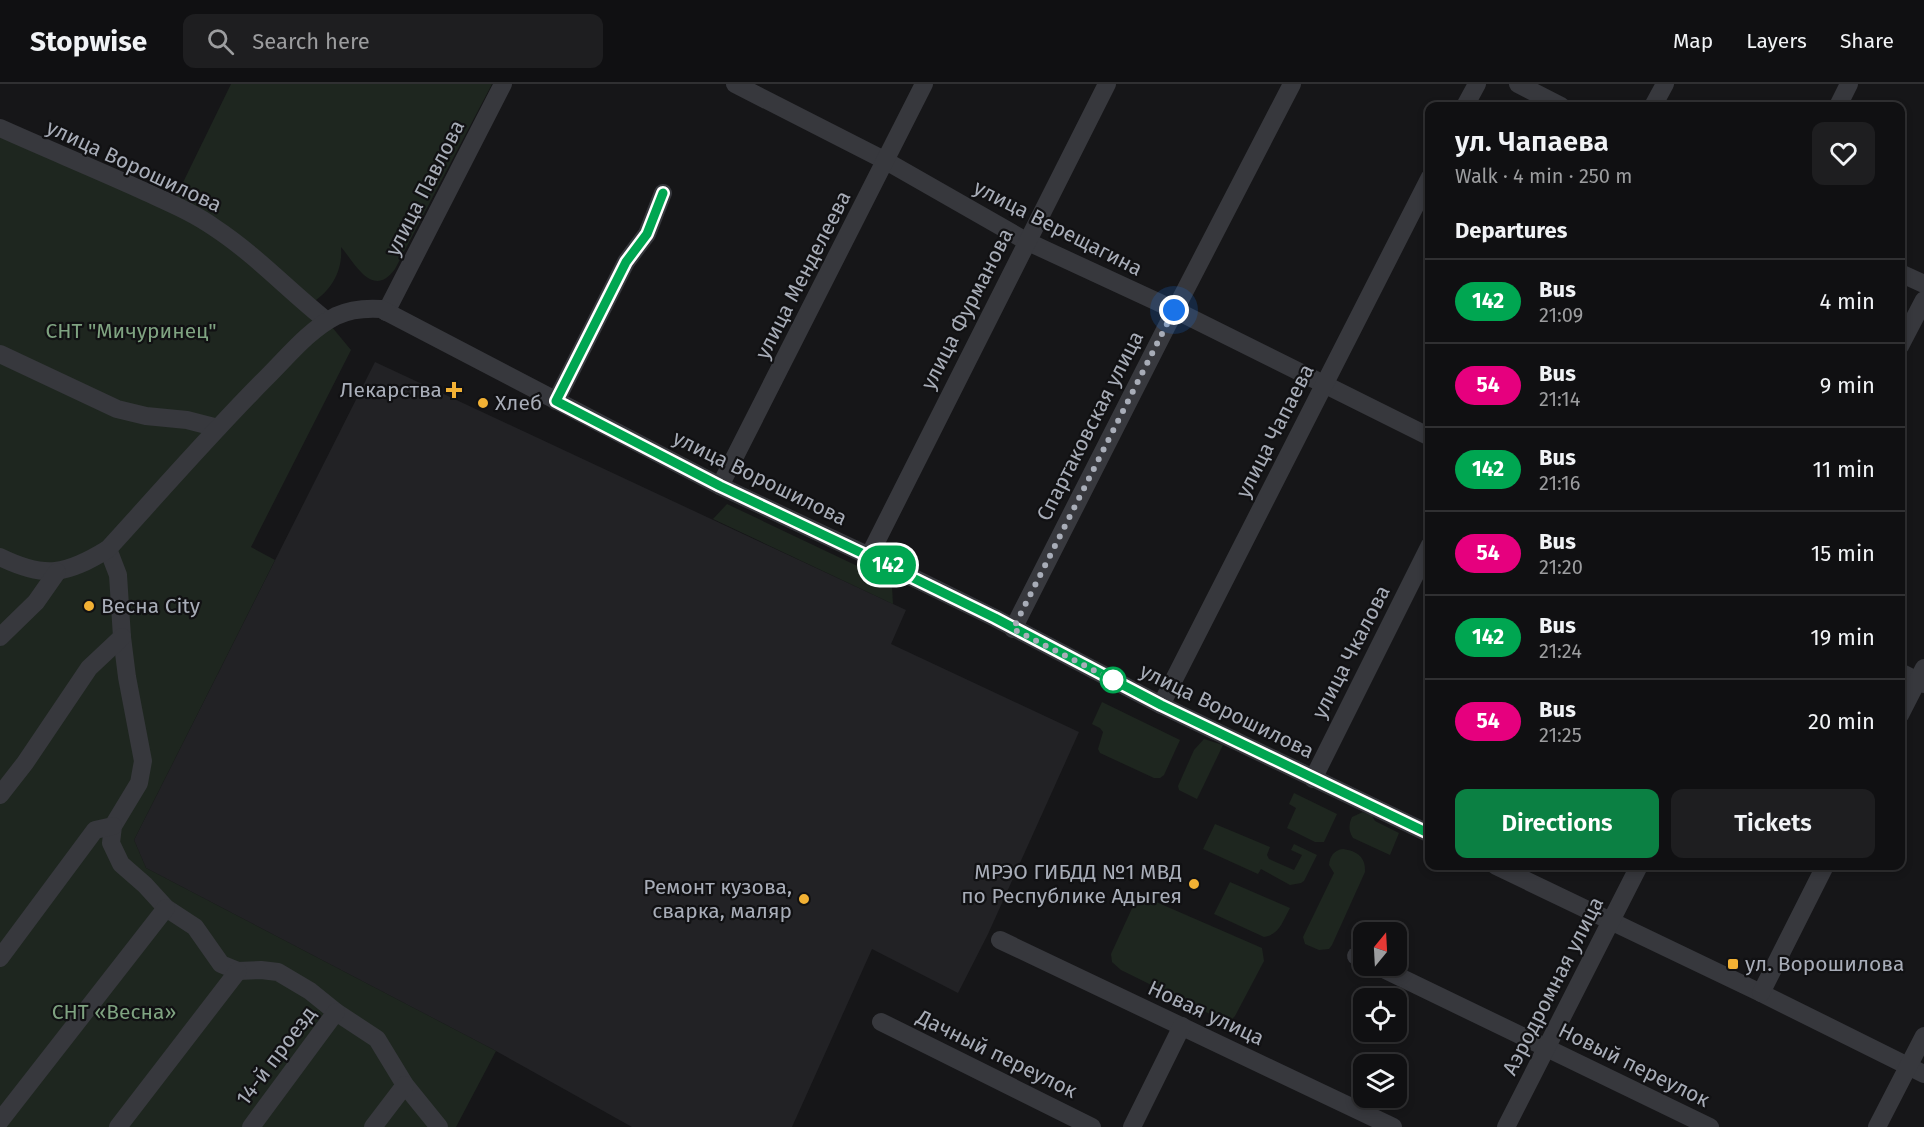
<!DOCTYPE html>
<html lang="en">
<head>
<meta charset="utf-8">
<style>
  :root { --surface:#101012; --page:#1e1e20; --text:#f1f3f6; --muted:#9c9d9f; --line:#303032; --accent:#0b8043 }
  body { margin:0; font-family:"Fira Sans",sans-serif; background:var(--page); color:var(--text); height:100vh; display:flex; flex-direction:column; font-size:22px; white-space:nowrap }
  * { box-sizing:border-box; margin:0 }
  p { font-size:20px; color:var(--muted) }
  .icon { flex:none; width:33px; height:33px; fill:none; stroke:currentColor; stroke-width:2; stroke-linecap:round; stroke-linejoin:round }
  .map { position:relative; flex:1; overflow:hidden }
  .side { position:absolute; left:1425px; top:18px; width:480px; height:768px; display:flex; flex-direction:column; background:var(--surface); border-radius:12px; box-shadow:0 3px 9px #0003,0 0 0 2px var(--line) }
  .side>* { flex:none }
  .badge { padding:0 12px; border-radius:20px; font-size:21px; line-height:39px }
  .needle { width:39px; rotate:18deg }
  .controls { position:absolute; left:1353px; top:838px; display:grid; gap:12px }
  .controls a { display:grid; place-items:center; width:54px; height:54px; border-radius:12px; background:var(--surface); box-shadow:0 3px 9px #0003,0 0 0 2px var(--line); font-size:30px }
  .you { position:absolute; width:30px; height:30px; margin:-15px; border:4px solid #fff; border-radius:50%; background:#1a73e8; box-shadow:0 0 0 9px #1a73e833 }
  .map>.badge { position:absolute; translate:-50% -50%; box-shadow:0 0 0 3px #fff }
  h2 { padding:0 30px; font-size:22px; line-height:54px }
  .round { display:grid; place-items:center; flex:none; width:63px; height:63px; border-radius:12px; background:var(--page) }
  .headline { display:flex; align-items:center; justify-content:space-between; height:102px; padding:0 30px }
  h1 { font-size:28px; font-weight:600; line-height:45px }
  .action { display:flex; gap:12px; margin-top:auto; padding:12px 30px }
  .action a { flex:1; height:69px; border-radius:12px; background:var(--accent); color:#fff; font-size:24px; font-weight:600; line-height:69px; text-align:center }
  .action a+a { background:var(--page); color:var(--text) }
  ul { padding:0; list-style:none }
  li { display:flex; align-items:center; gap:18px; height:84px; padding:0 30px; border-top:2px solid var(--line) }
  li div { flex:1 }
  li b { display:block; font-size:22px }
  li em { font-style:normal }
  li .badge { min-width:66px; font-weight:700; text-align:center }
  header { display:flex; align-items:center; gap:36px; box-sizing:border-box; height:84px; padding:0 30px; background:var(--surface); border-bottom:2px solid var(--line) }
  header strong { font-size:28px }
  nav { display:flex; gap:33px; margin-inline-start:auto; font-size:21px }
  .search { width:420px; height:54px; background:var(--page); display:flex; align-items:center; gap:15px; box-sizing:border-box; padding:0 21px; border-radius:12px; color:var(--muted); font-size:22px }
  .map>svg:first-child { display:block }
  .built { fill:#222225 }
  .green { fill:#1e261f }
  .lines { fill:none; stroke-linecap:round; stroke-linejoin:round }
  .minor { stroke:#37383d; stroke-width:18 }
  .line-casing { stroke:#fff; stroke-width:14 }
  .line { stroke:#00a651; stroke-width:9 }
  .walk { stroke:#a8adb8; stroke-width:6; stroke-dasharray:0 10.8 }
  .poi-dot { fill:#f2b134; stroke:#111113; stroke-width:2 }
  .stop-dot { fill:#fff; stroke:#00a651; stroke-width:3 }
  .labels { text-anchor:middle; stroke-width:4.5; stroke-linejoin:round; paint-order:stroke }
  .street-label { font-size:21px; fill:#a8adb8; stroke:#111113 }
  .park-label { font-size:21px; fill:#7fa381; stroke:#111113 }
  .poi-label { font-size:21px; fill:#a8adb8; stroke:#111113; text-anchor:end }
</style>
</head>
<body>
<header>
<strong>Stopwise</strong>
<div class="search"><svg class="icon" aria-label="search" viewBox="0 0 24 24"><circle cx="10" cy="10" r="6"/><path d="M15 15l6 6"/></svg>Search here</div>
<nav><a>Map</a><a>Layers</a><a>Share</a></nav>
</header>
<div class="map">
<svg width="1924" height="1043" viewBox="0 0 1924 1043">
  <rect width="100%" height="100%" fill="#161618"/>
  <!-- built -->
  <path class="built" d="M375,278L906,526L891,560L1079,648L988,850L958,909L872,865L792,1043H632L496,967L146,784L134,756Z"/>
  <!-- green -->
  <g class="green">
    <path d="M231,0H492L395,185C373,215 356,181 341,163C343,186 332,206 312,219L351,266L251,463L275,476L134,756L146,784L496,967L456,1043H0V44L172,121Z"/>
    <path d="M727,420L870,488L892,503L893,520L713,435Z"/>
    <path d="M1102,618L1180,656L1164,691L1160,694H1154L1100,669L1098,665L1103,648L1100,644L1092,640Z"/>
    <path d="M1204,655L1223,661L1197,715L1179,706L1178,702L1194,666Z"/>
    <path d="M1294,709L1337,730L1324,758H1315L1287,744L1296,724L1289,720Z"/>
    <path d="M1363,728L1372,732L1375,737L1399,749L1390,771L1353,754C1348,746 1349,740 1352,733Z"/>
    <path d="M1215,740L1270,763L1267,771L1269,775L1294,786L1302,771L1291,766L1294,760L1317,771L1304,797L1301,799L1290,801L1261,785L1258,790L1203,765Z"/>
    <path d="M1343,765C1357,767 1366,773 1365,788L1332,861L1329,865L1319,866L1305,860L1303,853L1334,789L1329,781C1330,772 1334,766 1343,765Z"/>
    <path d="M1230,798L1290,824C1283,837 1279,851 1264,853L1214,830Z"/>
    <path d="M1147,814L1262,864L1264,877L1235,932L1229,938L1224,937L1121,886L1112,878L1111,870L1134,820Z"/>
  </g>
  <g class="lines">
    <!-- minor -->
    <g class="minor">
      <path d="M735,0L886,77L1026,157L1175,226L1430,353"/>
      <path d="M1518,0L1561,22"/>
      <path d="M1465,22L1477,0"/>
      <path d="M1653,22L1665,0"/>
      <path d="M1838,22L1849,0"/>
      <path d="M0,44C49,66 98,86 146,108C170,119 194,129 215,144C256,171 289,207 327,237"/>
      <path d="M1900,189L1924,200"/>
      <path d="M386,228L503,0"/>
      <path d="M1900,262L1924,216"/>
      <path d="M0,270L117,325L146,332L187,336L218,344"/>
      <path d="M556,317L626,178L647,150L663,109"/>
      <path d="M720,402L924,0"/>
      <path d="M108,465L118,491L122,553L127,593L143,677L139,699L113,742L111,759L121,780L145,801L166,824L195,843L221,880L238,887L261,886L278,888L310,907L336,928L377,955L405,1001L439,1043"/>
      <path d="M869,472L1107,0"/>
      <path d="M0,473C45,495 66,491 108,465C161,407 212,348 267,293C289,271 309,246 336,232C351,225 365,224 381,225L720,402L869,472L995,534L1161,621L1430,750"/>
      <path d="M1013,545L1175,226L1292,0"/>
      <path d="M0,553L36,518L57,488"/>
      <path d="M1900,588L1924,600"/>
      <path d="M1161,621L1430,93"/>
      <path d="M1900,631L1924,584"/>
      <path d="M1313,695L1430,461"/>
      <path d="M0,711L25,679L89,584L122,553"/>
      <path d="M1496,782L1761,909L1924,990"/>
      <path d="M1000,856L1393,1043"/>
      <path d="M1356,872L1364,876"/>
      <path d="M0,874L95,746L113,742"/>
      <path d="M1377,882L1710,1043"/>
      <path d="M1761,909L1825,782"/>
      <path d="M881,938L1092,1043"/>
      <path d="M0,1037L166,824"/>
      <path d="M118,1043L238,887"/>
      <path d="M251,1043L336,928"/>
      <path d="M373,1043L405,1001"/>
      <path d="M1132,1043L1182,942"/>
      <path d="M1506,1043L1639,782"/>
      <path d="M1877,1043L1924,952"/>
    </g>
  </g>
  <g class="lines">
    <!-- line casing -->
    <g class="line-casing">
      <path id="line" d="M663,109L647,150L626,178L556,317L720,402L868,472L995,534L1161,621L1430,750"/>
    </g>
    <!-- line -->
    <use href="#line" class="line"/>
    <!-- walk -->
    <path class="walk" d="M1113,596L1013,545L1174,226"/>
  </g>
  <!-- markers -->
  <g class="poi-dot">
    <path d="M451 297h6v6h6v6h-6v6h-6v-6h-6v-6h6z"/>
    <circle cx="483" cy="319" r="6"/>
    <circle cx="89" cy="522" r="6"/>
    <circle cx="1194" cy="800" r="6"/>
    <circle cx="804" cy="815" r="6"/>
    <rect x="1727" y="874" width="12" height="12" rx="3"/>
  </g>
  <circle class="stop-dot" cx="1113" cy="596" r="12"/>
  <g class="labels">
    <!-- street labels -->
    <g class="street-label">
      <text transform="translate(134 82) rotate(25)" y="7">улица Ворошилова</text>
      <text transform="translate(425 104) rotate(-63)" y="7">улица Павлова</text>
      <text transform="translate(1058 144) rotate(27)" y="7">улица Верещагина</text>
      <text transform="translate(803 191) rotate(-63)" y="7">улица Менделеева</text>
      <text transform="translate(967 225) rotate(-63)" y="7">улица Фурманова</text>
      <text transform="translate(1090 342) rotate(-63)" y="7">Спартаковская улица</text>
      <text transform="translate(1275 347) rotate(-63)" y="7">улица Чапаева</text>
      <text transform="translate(760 394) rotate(26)" y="7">улица Ворошилова</text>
      <text transform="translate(1351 568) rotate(-63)" y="7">улица Чкалова</text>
      <text transform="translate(1227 627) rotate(26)" y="7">улица Ворошилова</text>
      <text transform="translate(1553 902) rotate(-63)" y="7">Аэродромная улица</text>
      <text transform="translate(1206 929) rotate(25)" y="7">Новая улица</text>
      <text transform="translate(997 970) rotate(26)" y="7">Дачный переулок</text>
      <text transform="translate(276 972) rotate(-53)" y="7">14-й проезд</text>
      <text transform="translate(1634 981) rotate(26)" y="7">Новый переулок</text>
    </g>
    <!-- park labels -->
    <g class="park-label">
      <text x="131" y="254">СНТ "Мичуринец"</text>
      <text x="114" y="935">СНТ «Весна»</text>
    </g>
    <!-- poi labels -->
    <g class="poi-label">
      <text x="442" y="313">Лекарства</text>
      <text x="495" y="326" text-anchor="start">Хлеб</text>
      <text x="101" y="529" text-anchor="start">Весна City</text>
      <text x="1182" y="795">МРЭО ГИБДД №1 МВД<tspan x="1182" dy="24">по Республике Адыгея</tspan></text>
      <text x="792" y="810">Ремонт кузова,<tspan x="792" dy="24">сварка, маляр</tspan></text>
      <text x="1745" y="887" text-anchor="start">ул. Ворошилова</text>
    </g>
  </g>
</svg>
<div class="controls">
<a><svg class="needle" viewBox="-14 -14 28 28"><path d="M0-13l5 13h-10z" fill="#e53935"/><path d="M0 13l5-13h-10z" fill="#9c9d9f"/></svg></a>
<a><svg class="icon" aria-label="locate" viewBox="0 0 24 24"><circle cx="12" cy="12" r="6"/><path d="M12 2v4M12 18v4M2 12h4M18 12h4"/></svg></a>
<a><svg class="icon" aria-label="layers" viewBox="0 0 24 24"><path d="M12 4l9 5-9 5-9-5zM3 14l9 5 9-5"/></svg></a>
</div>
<div class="you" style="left:1174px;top:226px"></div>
<b class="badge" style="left:888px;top:481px;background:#00a651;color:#fff">142</b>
<section class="side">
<div class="headline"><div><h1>ул. Чапаева</h1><p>Walk · 4 min · 250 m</p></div><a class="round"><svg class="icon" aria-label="heart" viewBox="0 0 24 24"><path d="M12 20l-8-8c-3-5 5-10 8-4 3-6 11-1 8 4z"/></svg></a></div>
<h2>Departures</h2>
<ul>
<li><span class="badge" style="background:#00a651;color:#fff">142</span><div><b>Bus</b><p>21:09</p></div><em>4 min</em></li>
<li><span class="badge" style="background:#e6007e;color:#fff">54</span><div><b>Bus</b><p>21:14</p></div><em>9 min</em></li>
<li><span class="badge" style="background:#00a651;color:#fff">142</span><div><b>Bus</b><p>21:16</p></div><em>11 min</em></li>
<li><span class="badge" style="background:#e6007e;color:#fff">54</span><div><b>Bus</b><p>21:20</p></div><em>15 min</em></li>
<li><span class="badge" style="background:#00a651;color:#fff">142</span><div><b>Bus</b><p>21:24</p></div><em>19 min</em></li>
<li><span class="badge" style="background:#e6007e;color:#fff">54</span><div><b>Bus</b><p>21:25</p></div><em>20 min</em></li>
</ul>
<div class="action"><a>Directions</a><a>Tickets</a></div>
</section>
</div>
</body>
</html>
